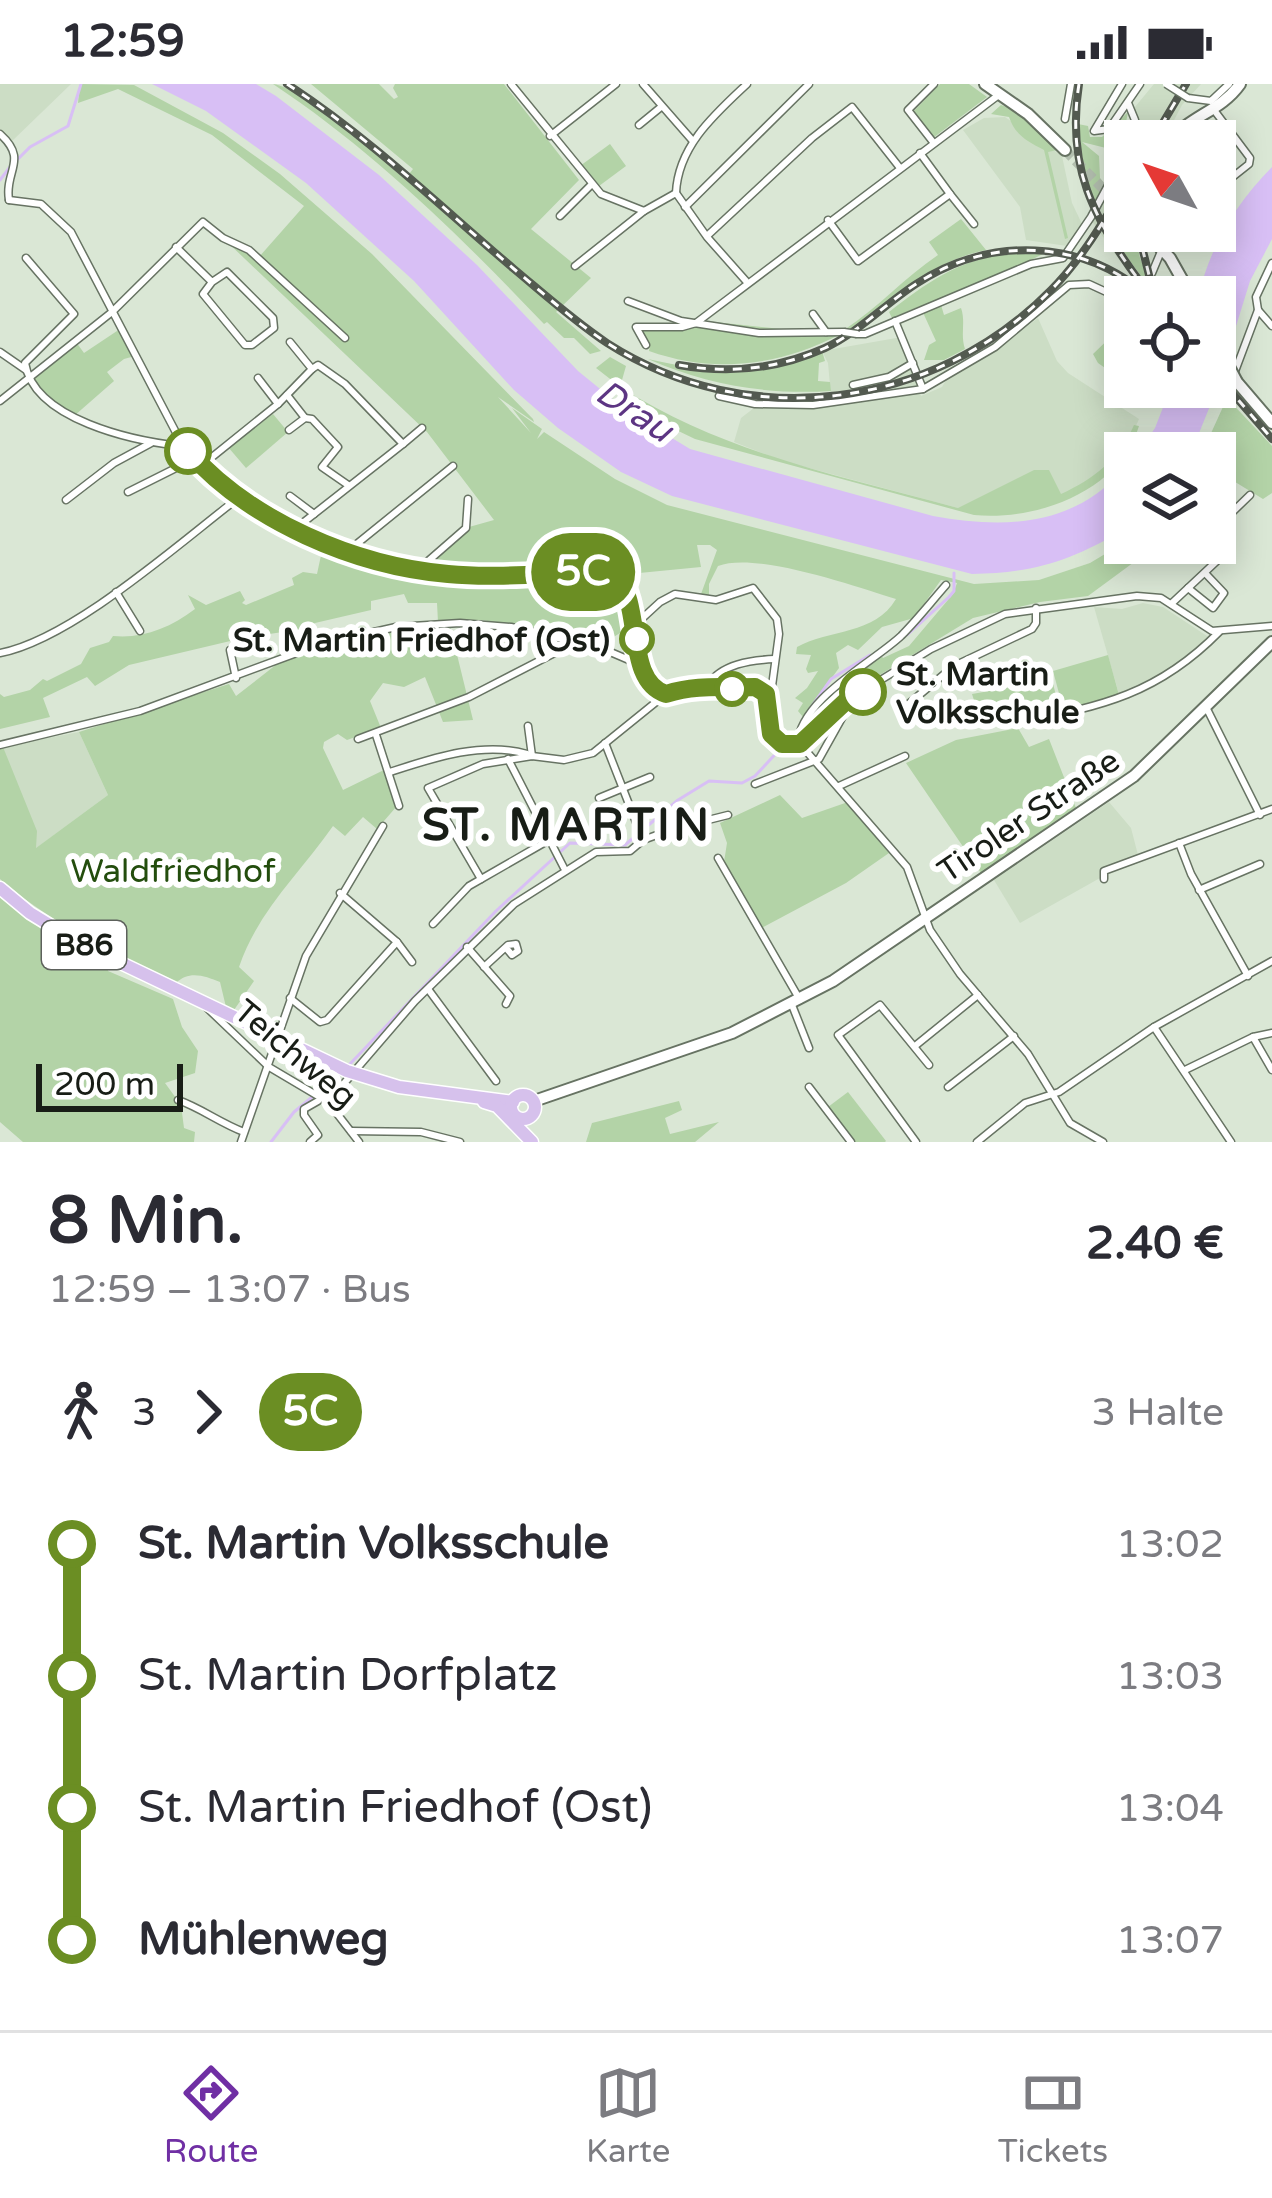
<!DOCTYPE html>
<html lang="de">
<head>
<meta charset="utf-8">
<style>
  :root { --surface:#fff; --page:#f7f7f7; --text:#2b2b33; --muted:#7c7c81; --line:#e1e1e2; --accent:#702fa4 }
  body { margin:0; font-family:"Varela Round",sans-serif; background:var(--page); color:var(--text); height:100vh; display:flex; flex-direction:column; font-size:45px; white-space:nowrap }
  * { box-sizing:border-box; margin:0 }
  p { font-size:39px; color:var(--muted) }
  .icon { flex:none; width:66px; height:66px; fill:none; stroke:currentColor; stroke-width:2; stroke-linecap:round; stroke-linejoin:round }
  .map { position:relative; height:1058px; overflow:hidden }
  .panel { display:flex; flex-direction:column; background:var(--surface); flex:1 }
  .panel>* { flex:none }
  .badge { padding:0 24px; border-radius:39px; font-size:42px; line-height:78px }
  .needle { width:78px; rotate:310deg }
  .tools { position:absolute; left:1104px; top:36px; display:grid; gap:24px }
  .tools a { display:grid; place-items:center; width:132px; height:132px; border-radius:0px; background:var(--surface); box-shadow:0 6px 30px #0003; font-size:60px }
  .scale { position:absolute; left:36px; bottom:30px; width:147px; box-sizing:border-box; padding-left:12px; border:6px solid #181d16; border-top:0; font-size:33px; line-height:42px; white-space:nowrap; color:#181d16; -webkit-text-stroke:9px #fff; paint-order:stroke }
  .map>.badge { position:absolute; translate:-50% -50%; box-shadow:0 0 0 6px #fff }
  .legs { display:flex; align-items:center; gap:18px; height:132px; padding:0 48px; font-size:39px }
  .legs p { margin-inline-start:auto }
  .summary { display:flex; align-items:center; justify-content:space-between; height:204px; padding:0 48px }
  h1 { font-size:66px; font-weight:700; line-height:90px }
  ul { padding:0 48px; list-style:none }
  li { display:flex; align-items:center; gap:42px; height:132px; font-size:45px }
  li i { display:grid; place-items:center; width:18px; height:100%; margin:0 15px; background:currentColor }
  li i::after { content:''; width:30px; height:30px; margin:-15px; border:9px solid; border-radius:50%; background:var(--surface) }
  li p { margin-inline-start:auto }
  li:first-child i { background:linear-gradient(#0000 50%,currentColor 0) }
  li:last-child i { background:linear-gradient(currentColor 50%,#0000 0) }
  .status { display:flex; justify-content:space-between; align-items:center; height:84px; padding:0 60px; background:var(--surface); direction:ltr }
  .status svg { height:33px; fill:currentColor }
  .tab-bar { display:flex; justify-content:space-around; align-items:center; height:168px; border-top:3px solid var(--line); background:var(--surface); font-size:33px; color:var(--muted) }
  .tab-bar a { display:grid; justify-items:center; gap:6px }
  .tab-bar .selected { color:var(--accent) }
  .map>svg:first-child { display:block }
  .built { fill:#ccddc5 }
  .green { fill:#b3d3a7 }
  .water { fill:#d8bff5 }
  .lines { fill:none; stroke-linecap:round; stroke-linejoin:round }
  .stream { stroke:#d8bff5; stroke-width:3 }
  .street-tunnel { stroke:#b3bfaf; stroke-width:6; stroke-dasharray:6 3; stroke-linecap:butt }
  .secondary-tunnel { stroke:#b3bfaf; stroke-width:10; stroke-dasharray:10 5; stroke-linecap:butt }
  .street-casing { stroke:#677363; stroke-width:9 }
  .secondary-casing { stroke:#677363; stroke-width:14 }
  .primary-casing { stroke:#fff; stroke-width:15 }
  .street { stroke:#fff; stroke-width:6 }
  .secondary { stroke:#fff; stroke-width:10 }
  .primary { stroke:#d6c1ec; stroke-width:12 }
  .rail-casing { stroke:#535a50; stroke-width:8 }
  .rail { stroke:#fff; stroke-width:3; stroke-dasharray:9; stroke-linecap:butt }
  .street-bridge-casing { stroke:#677363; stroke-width:9; stroke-linecap:butt }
  .secondary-bridge-casing { stroke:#677363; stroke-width:14; stroke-linecap:butt }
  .street-bridge { stroke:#fff; stroke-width:6 }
  .secondary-bridge { stroke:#fff; stroke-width:10 }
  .line-1-casing { stroke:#fff; stroke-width:27 }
  .line-1 { stroke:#6b8e23; stroke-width:18 }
  .stop-1-dot { fill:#fff; stroke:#6b8e23; stroke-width:6 }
  .labels { text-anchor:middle; stroke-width:12; stroke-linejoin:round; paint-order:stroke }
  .shield { fill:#fff; stroke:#5d615c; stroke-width:3 }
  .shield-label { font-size:30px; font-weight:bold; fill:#181d16 }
  .stop-label { font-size:33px; font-weight:bold; fill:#181d16; stroke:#fff; text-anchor:end }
  .street-label { font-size:33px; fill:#181d16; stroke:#fff }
  .park-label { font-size:33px; fill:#234d0d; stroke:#fff }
  .water-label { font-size:36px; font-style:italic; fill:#5d3583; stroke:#fff }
  .district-label { font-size:45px; font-weight:bold; letter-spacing:3px; fill:#181d16; stroke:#fff }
</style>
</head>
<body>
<div class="status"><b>12:59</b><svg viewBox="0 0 49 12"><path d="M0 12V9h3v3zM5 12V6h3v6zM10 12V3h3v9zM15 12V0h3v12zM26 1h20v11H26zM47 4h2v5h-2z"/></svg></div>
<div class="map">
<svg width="1272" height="1058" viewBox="0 0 1272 1058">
  <rect width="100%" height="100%" fill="#dae7d5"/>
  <!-- built -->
  <g class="built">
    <path d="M0,0H71L11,58L0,48Z"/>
    <path d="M1154,0H1201L1182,21L1163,57H1134L1135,23Z"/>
    <path d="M1005,33L1062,72L1072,119L1082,140L1067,162L1026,156L1020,123L963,46L984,34Z"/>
    <path d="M1125,75V147L1141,150L1120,177L1092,137Z"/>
    <path d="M1038,234L1057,277L1068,289L1139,335L1128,360L1107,385L1075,409L958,424L783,377L734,358L741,334L754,324L832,323L828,279L822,267L902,253L921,312L942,303L948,293L993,268Z"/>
    <path d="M1143,519L1163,523L1210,554L1179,581L1119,610L1094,523L1122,525Z"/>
    <path d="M79,648L108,711L35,765L3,663Z"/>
    <path d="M1109,718L1131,744L1138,771L1104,785L1100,794L1020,839L994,796Z"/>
  </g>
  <!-- green -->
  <g class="green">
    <path d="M80,0L134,1L223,49L280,90L372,170L533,335L534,338L498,313L531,349L512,324L542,345L537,355L544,348L615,395L667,421L974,500L1039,496L1090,479L1125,458L1160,459L1088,512L1040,518L973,534L850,609L808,645L830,611L880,570L883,574L909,562L953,510L957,499L941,496L914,534L882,543L858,566L848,561L836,569L839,584L803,633L798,627L803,619L795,614L807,604L818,587L808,589L806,585L811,571L796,570L797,563C829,545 875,551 896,515C856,503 756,467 718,482L709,500V513L701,510L717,466L710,461H697L701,483L629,490L552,485L553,491H602L621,510L631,542L601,561L483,536L438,538L437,519H408L404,510L371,517V526L315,539L310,544L243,554L129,581L95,602L87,593L43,614L50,633L0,645V610L4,613L30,606L43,595L47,597L81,580L90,564L109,558L113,552C142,555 170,544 195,525L188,511L206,521L240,507L245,516L242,519L246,521L294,501L292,494L303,488L317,490L323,462L454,494L452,489L426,484V481L469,443L494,436L427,348L224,155L259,173L304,122L212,51L118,5L78,19Z"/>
    <path d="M273,0C305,4 378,72 405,95L413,85L311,0H379L394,15L398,13L393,4L395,0H504L579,96L531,145L591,194L556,228L601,267L590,270L574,254H564L547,238L544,240C461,153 374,67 273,0Z"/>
    <path d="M940,0H969L987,13L933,54L911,30Z"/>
    <path d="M1001,21C1026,28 1047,50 1063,70L1057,66L1048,68L1068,154L1065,155L1044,66C1028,58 1015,51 1009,33L991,30Z"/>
    <path d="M1128,28L1124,49L1115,62L1106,64L1082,58L1099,72L1100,94L1106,102L1094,124L1082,81L1078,40L1088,42L1090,53H1102Z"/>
    <path d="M610,60L626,82L599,102L580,82Z"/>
    <path d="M1125,114V147H1134L1140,174L1156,213L1104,141Z"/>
    <path d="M961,135L986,166C931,177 893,215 849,246H844C878,224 905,193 938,171L929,158Z"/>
    <path d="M1005,170H1043L944,219L941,221L944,231L961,224C966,238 960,250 965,265L944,276H924L929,261L936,257L920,222L892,234L889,228C925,200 958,176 1005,170Z"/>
    <path d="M1125,232V284L1118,293L1098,279L1093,270L1121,243Z"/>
    <path d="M696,236L839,251C778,282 714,290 649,267L650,260L640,248Z"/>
    <path d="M120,245L135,272L124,275L107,288L114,297L74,332L56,320L32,295L76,258L84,269Z"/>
    <path d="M822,267L825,277L819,279L818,297L830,298L831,307C767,311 707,301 648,275C714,290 758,294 822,267Z"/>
    <path d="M610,273L626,282L620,303C724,369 840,392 958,424L1034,386H1049L1061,410C1094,395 1119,375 1134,341L1139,342C1119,408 1036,437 974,431L695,355L668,342L612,303L614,298L596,284Z"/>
    <path d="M1227,314L1272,362V409L1263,415L1227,393L1215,407V369H1202Z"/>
    <path d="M273,330L288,348L246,384L228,363Z"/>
    <path d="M450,542L473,636L443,638L425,593L404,603L383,599L370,617L381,644L347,656L338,650L324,658L323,664L343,706L386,685L397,722L377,745L363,733L345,752L333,742C299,791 259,825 239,883L254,897L234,926L226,923L220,898C205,892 189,886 176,899C115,868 52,841 0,795V663H3L37,747L36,764L108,711L79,648L229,600L236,612L277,580L362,548Z"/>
    <path d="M1108,571L1119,611L1064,628L1053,587Z"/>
    <path d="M1052,596L1059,623L1008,636L1006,631L981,638L972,610Z"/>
    <path d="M1018,644L1029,663L1049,655L1076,724L981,789L906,679L956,656Z"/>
    <path d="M780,711L802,734L848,718L889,769L846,799L758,846L724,778L727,759L720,739Z"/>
    <path d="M0,811L107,877L108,887L173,915L182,943L198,967L195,989L165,999L181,1021L184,1044L195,1048L194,1058H23L0,1038Z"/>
    <path d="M848,1008L886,1057L885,1058H855L828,1023Z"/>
    <path d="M679,1017L682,1026L665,1034L670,1050L719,1038L695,1058H586L592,1039Z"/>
  </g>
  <!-- water -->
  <g class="water">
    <path d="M152,0H256L276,12L379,91L477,181L578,287L626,326L690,365L933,432C1005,445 1073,443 1125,384V445C1071,477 1034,489 972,490L672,412L621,388L558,344L514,306L414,197L306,99L206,27Z"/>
    <path d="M1272,83V155L1250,197L1216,307L1191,369H1138L1155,344L1171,303H1215V213H1198C1211,161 1234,122 1272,83Z"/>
  </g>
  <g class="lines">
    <!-- stream -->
    <g class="stream">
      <path d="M17,76L30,63L68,42L81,0"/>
      <path d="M0,96L10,83"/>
      <path d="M907,551L949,513L954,507V489"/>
      <path d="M809,626L831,595L870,571"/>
      <path d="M349,981L496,827L570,759L625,761L678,716L709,697L742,699L755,692L782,663"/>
      <path d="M271,1058L294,1028L340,990"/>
    </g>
    <!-- street-tunnel -->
    <path class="street-tunnel" d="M1131,207L1152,189"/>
    <!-- secondary-tunnel -->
    <path class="secondary-tunnel" d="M1065,66L1125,127"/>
    <!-- street casing -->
    <g class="street-casing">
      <g id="street">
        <path d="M511,0L601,110L644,127L676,109L707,153L746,197"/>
        <path d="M643,0L692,56"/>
        <path d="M1122,0L1094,47L1109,45L1140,0"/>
        <path d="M1188,14L1211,17L1229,0"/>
        <path d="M1128,19L1135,36L1132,57"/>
        <path d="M1214,26L1250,74L1249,80L1215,107"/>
        <path d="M1065,35L1071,0"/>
        <path d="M639,41L661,23"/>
        <path d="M0,50C29,76 4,87 9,116"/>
        <path d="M550,52L616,0"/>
        <path d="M933,58L908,26L934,0"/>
        <path d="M676,109C678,62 715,30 747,0"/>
        <path d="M950,110L974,140"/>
        <path d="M9,116L41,120L71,148L182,360L237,414L321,458L441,490L611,489L625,504L641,585"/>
        <path d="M685,123L809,0"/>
        <path d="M560,132L591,101"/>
        <path d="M828,136L858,177L950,110L920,69"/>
        <path d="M707,152L812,54L852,23L900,84"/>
        <path d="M176,163L212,198L203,210L245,261H252L274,244L273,234L227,188L212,198"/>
        <path d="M26,174L74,230L25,279C34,336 134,357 181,362"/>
        <path d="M575,182L644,127"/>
        <path d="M1152,189L1162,165"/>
        <path d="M628,217L681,237L759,249L844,248"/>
        <path d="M1258,226L1272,242"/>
        <path d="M813,230L826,248"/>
        <path d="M895,237L923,305"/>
        <path d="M857,250H865L1031,180L1063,174L1091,133L1125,70"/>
        <path d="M290,258L312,285L318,281L345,300L403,360L295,445"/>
        <path d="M646,261L636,243H682L696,239L1000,10"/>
        <path d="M0,268L26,286"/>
        <path d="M258,294L278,320L312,285"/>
        <path d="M853,301L889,293L913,279"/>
        <path d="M287,311L305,334"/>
        <path d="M719,312L755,320L813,321L923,305L995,263L1069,201L1089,200L1115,212L1131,207"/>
        <path d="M1225,314L1258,226L1256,213L1272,179"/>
        <path d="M0,317L112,228L203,138L223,154L249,166L345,254"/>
        <path d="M289,346L305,334L312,335L338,363L322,383L348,401"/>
        <path d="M403,360L422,344"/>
        <path d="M201,382L278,320"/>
        <path d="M128,408L194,375"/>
        <path d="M290,412L314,430"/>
        <path d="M66,416L114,379L151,359"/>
        <path d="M1215,445L1250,411"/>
        <path d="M1193,466L1200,459"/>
        <path d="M348,467L453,382"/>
        <path d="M419,485L466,444L468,415"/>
        <path d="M1188,504L1213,524L1224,509L1205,489"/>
        <path d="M116,508L140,547"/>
        <path d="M1171,520L1220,474L1210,459"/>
        <path d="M635,541L660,518L675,510L716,516L753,504L777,535L779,550L770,617"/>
        <path d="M230,566L236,594"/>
        <path d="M0,569C72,555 177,461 237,415"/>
        <path d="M708,601C721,580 751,576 775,575"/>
        <path d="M906,622L954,582L1032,545L1036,539V524"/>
        <path d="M1206,623L1260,731"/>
        <path d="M1021,638C1102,622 1158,610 1219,548"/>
        <path d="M528,642L532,672"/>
        <path d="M376,651L399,722"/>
        <path d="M358,655L469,613L572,560"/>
        <path d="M605,659L643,756"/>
        <path d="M800,660L907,783L930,846L960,890L1028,970L1070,1039L1103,1058"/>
        <path d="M0,661L140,627L321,560L396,543L460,539L511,543L601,564L629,576L650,602L666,610C697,601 723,603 755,603C774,612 770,631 771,650L782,660H800L845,618L931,565L1005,530L1137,512L1161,514L1212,547L1272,542"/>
        <path d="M797,661C801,614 871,580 901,552C917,536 931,518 946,501"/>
        <path d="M508,675L564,784"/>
        <path d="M390,688C433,674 483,657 527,670"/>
        <path d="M755,700L819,675L852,616"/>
        <path d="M839,702L905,672"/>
        <path d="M599,714L650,693"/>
        <path d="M1179,759L1191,790L1248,892"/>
        <path d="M718,774L800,916"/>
        <path d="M481,795L428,704L483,680L532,672L564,676L593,669L666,610"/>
        <path d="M1104,795V787L1272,725"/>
        <path d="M1199,806L1260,780"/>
        <path d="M433,840L469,802L549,756"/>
        <path d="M397,858L412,878"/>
        <path d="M467,863L510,912L506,920"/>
        <path d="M484,883L508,861L516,860L518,867L512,871L507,865"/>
        <path d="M428,905L496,997"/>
        <path d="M290,914L320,938L327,936L397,858L340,809"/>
        <path d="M204,921L269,983L328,1018L359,1058"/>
        <path d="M792,921L809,964"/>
        <path d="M1154,943L1231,1058"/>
        <path d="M1253,953L1272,986"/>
        <path d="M915,962L978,911"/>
        <path d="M1185,986L1253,953L1272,949"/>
        <path d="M809,1003L851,1058"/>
        <path d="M948,1003L1014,952"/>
        <path d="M178,1016C201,1024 220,1039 244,1048"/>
        <path d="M328,1018L415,917L514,820L596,768L630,767L643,756L676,744L728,731"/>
        <path d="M351,1047L421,1048L460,1058"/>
        <path d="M241,1058L306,872L383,742"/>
        <path d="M310,1058L318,1051L304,1031V1025L318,1017"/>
        <path d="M916,1058L838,951L880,921L929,981"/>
        <path d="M977,1058L1025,1019L1059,1008L1154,943L1272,877"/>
      </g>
    </g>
    <!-- secondary casing -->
    <g class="secondary-casing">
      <g id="secondary">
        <path d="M985,0L1028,30L1065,66"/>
        <path d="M1170,57C1190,32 1221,27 1240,0"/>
        <path d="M1148,151L1170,174L1192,213"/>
        <path d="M1162,165L1165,147"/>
        <path d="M1237,298L1272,339"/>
        <path d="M534,1017L732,949L833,897L1134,692L1272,558"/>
      </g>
    </g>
    <!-- primary casing -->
    <g class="primary-casing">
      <g id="primary">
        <path d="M0,804L30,829L79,859L347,987L399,1003L513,1018"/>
        <circle cx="523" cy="1023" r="12"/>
        <path d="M484,1018L497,1022L532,1058"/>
      </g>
    </g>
    <!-- street -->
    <use href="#street" class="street"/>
    <!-- secondary -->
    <use href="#secondary" class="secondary"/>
    <!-- primary -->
    <use href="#primary" class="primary"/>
    <!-- rail casing -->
    <g class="rail-casing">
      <g id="rail">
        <path d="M287,0C369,53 440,122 514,185C544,210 574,237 607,259C749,350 934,325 1051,206C1081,176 1103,138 1125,102"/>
        <path d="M1079,0C1066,82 1093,135 1141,199"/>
        <path d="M1152,57L1186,0"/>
        <path d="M1138,147L1151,199"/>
        <path d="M679,281C729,290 778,285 825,264C859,248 885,220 916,200C989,152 1083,154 1149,213"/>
        <path d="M1215,289L1272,355"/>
      </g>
    </g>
    <!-- rail -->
    <use href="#rail" class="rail"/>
    <!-- street-bridge casing -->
    <g class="street-bridge-casing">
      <g id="street-bridge">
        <path d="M1166,0L1188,14"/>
        <path d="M844,248L857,250"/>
      </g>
    </g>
    <!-- secondary-bridge casing -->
    <g class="secondary-bridge-casing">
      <path id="secondary-bridge" d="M1215,256L1237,298"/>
    </g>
    <!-- street-bridge -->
    <use href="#street-bridge" class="street-bridge"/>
    <!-- secondary-bridge -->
    <use href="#secondary-bridge" class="secondary-bridge"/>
  </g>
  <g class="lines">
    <!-- line-1 casing -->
    <g class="line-1-casing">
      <path id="line-1" d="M188,367C250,437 355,482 448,490C500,495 553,488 605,488L617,492C643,524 625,597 666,610C697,600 723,604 755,603L766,610L771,650L782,660H800L845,618L863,608"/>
    </g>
    <!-- line-1 -->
    <use href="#line-1" class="line-1"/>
  </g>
  <!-- markers -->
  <g class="stop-1-dot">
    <circle cx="188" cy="367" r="21"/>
    <circle cx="637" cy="555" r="15"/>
    <circle cx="732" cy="605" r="15"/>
    <circle cx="863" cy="608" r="21"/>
  </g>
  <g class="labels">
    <!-- shield labels -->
    <rect class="shield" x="42" y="837" width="84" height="48" rx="9"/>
    <g class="shield-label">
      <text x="84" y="871">B86</text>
    </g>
    <!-- stop labels -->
    <g class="stop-label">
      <text x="610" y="567">St. Martin Friedhof (Ost)</text>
      <text x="896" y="601" text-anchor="start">St. Martin<tspan x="896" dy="38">Volksschule</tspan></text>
    </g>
    <!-- street labels -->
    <g class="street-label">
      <text transform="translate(1028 731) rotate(-34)" y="12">Tiroler Straße</text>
      <text transform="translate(296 969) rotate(40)" y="12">Teichweg</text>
    </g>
    <!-- park labels -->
    <g class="park-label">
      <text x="173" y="798">Waldfriedhof</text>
    </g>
    <!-- water labels -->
    <g class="water-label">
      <text transform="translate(635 326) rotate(33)" y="13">Drau</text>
    </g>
    <!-- district labels -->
    <g class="district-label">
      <text x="567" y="756">ST. MARTIN</text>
    </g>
  </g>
</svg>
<div class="tools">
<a><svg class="needle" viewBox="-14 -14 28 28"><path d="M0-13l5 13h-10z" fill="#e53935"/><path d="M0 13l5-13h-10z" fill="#7c7c81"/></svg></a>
<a><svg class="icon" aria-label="locate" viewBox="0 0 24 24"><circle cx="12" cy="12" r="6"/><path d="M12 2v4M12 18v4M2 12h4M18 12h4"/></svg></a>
<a><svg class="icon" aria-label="layers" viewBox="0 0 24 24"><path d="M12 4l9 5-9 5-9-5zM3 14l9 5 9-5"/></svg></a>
</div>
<div class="scale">200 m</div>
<b class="badge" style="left:583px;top:488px;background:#6b8e23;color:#fff">5C</b>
</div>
<section class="panel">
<div class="summary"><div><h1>8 Min.</h1><p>12:59 – 13:07 · Bus</p></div><b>2.40 €</b></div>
<div class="legs"><svg class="icon" aria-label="walk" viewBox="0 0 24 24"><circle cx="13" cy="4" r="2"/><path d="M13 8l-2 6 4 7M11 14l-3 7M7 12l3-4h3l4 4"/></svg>3<svg class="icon" aria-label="forward" viewBox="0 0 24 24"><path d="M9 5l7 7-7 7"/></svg><b class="badge" style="background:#6b8e23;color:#fff">5C</b><p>3 Halte</p></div>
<ul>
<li><i style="color:#6b8e23"></i><b>St. Martin Volksschule</b><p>13:02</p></li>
<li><i style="color:#6b8e23"></i><span>St. Martin Dorfplatz</span><p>13:03</p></li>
<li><i style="color:#6b8e23"></i><span>St. Martin Friedhof (Ost)</span><p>13:04</p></li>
<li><i style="color:#6b8e23"></i><b>Mühlenweg</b><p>13:07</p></li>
</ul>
</section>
<nav class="tab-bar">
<a class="selected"><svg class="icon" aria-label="directions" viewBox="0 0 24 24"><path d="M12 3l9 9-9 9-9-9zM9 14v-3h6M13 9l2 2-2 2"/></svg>Route</a>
<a><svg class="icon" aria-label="map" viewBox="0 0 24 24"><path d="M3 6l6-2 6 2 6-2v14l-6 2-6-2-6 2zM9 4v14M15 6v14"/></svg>Karte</a>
<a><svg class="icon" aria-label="tickets" viewBox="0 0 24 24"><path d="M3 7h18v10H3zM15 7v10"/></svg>Tickets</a>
</nav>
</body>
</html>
